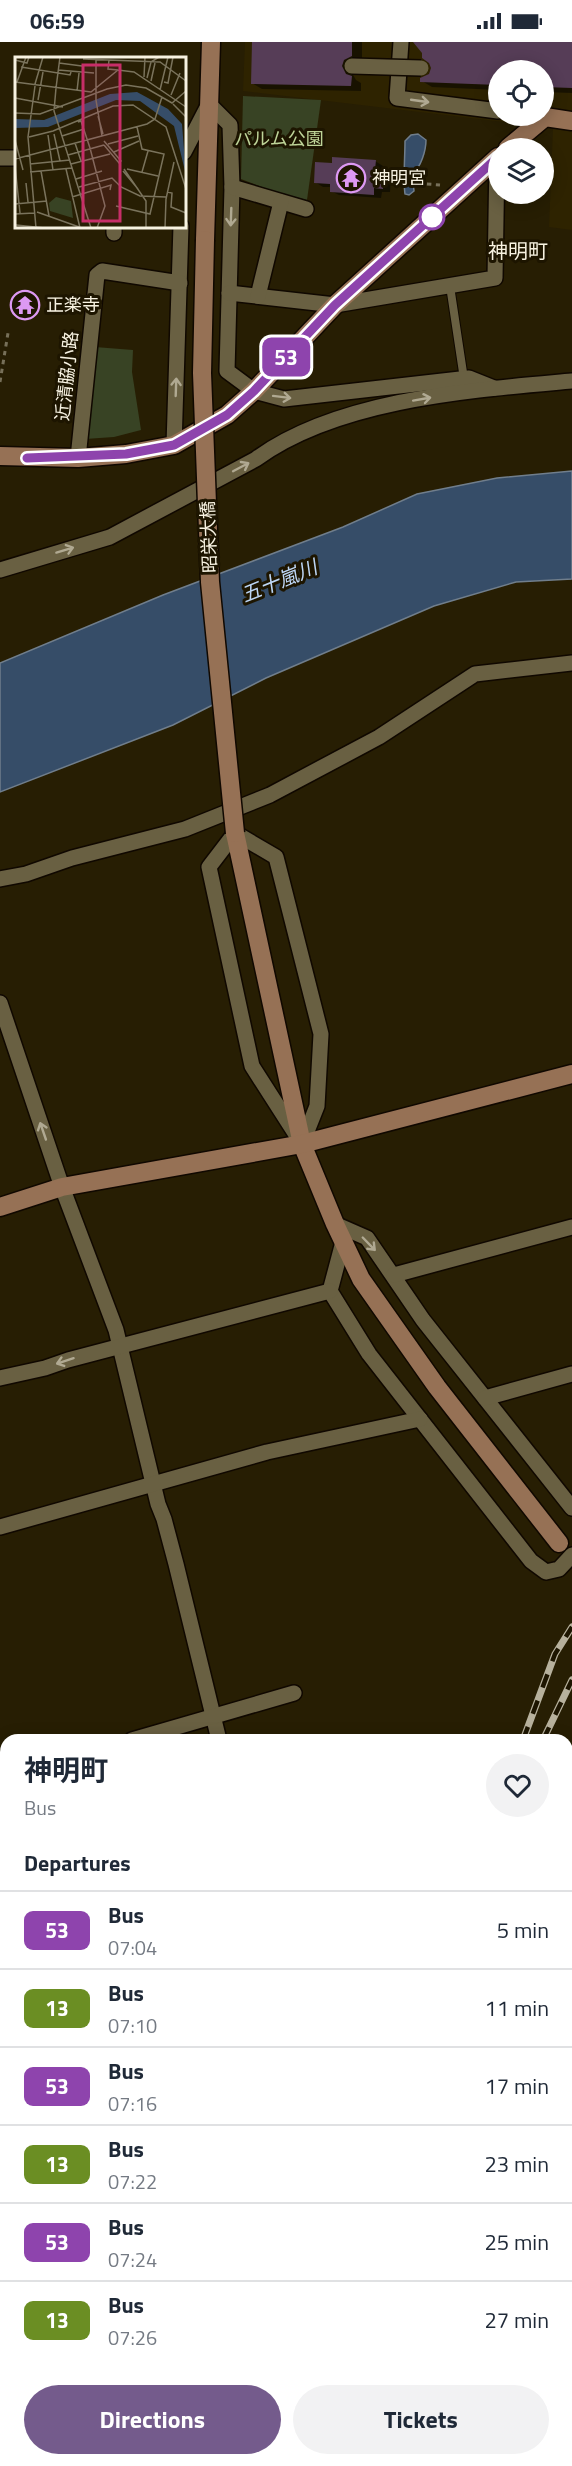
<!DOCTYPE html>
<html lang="en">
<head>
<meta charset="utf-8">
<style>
  :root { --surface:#fff; --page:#f2f2f3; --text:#1f2937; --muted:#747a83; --line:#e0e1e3; --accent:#745b8c }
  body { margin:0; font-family:"Titillium Web","Noto Sans JP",sans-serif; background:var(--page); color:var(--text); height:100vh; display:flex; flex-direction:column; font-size:22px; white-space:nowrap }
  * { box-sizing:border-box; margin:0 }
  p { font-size:20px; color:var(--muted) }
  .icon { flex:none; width:33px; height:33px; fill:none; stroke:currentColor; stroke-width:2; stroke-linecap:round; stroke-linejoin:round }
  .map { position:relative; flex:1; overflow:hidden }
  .side { position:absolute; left:0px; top:1692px; width:573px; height:732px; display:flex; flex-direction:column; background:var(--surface); border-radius:18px 18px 0 0; box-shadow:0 3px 15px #0003 }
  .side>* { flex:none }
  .badge { padding:0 12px; border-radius:9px; font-size:21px; line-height:39px }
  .fabs { position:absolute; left:488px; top:18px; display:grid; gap:12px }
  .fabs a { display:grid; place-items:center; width:66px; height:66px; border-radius:50%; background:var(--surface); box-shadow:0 3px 15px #0003; font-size:30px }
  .map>.badge { position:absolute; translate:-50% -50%; box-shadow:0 0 0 3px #fff }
  h2 { padding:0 24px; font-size:22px; line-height:54px }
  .round { display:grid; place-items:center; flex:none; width:63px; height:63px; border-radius:32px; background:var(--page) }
  .headline { display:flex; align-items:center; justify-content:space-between; height:102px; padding:0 24px }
  h1 { font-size:28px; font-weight:700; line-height:45px }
  .primary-button { display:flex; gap:12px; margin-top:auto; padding:12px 24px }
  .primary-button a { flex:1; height:69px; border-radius:36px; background:var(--accent); color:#fff; font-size:24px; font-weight:700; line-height:69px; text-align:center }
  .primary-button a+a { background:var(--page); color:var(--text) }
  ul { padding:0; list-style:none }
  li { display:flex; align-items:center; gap:18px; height:78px; padding:0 24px; border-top:2px solid var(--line) }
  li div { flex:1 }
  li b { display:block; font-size:22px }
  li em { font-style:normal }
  li .badge { min-width:66px; font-weight:700; text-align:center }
  .status { display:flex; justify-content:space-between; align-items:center; height:42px; padding:0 30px; background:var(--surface); direction:ltr }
  .status svg { height:16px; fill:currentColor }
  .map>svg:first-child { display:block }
  .built { fill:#2e2300; fill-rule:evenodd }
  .green { fill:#384324 }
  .water { fill:#364d68; stroke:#707e8c; stroke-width:1.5 }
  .shadow { fill:#0007 }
  .building { fill:#563d57 }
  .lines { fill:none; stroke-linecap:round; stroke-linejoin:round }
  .lane-casing { stroke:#100800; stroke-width:10 }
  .street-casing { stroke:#100800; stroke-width:18 }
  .secondary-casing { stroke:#100800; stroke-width:21 }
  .primary-casing { stroke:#100800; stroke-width:21 }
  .path { stroke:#777059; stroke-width:3; stroke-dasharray:4.5 4.5; stroke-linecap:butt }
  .lane { stroke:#696042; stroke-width:8 }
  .street { stroke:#696042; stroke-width:15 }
  .secondary { stroke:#967155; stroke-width:18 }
  .primary { stroke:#c38367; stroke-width:18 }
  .rail-casing { stroke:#b7b19d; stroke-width:7 }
  .rail { stroke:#1d1500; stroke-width:4.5; stroke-dasharray:14; stroke-linecap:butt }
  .street-bridge-casing { stroke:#100800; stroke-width:18; stroke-linecap:butt }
  .secondary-bridge-casing { stroke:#100800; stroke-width:21; stroke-linecap:butt }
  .street-bridge { stroke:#696042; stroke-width:15 }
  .secondary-bridge { stroke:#967155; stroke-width:18 }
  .oneway { stroke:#b0a992 }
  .line-casing { stroke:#fff; stroke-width:14 }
  .line { stroke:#8e44ad; stroke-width:9 }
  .stop-dot { fill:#fff; stroke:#8e44ad; stroke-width:3 }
  .labels { text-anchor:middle; stroke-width:6; stroke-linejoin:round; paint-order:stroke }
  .park-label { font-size:18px; fill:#bed498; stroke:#1d1500 }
  .poi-label { font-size:18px; fill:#f7f2e1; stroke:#1d1500; text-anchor:start }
  .street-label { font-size:18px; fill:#f7f2e1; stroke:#1d1500 }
  .neighbourhood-label { font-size:20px; fill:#f7f2e1; stroke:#1d1500 }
  .water-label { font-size:20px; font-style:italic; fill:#bdd6f5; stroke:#1d1500 }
  .inset-road { fill:none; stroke:#7a735c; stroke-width:1.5 }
  .view { fill:#c72e68; fill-opacity:0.15; stroke:#c72e68; stroke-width:3 }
  .inset-edge { fill:none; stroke:#f7f2e1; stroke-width:3 }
</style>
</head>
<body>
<div class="status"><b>06:59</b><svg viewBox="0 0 49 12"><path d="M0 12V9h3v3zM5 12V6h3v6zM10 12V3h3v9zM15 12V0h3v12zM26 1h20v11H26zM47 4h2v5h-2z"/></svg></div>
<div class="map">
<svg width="572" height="2424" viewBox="0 0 572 2424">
  <rect width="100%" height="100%" fill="#271e03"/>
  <!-- built -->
  <path class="built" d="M245,0H572V188L549,185L553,86L243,49ZM498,28H543V74H498Z"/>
  <!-- green -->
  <g class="green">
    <path d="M243,54L321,58L307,158L275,150L241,137Z"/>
    <path d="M95,305L133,308L132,330L141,388L114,395L85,397Z"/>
  </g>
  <!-- water -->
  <g class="water">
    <path d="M418,92L426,98C426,108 421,126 412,132L414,149L409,153L405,152C403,139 405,115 405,99L411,93Z"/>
    <path d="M572,429V537L516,540L434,564L266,636L173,683L0,750V621L163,553L343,485L417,452L497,436Z"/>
  </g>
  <!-- shadow -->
  <g class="shadow">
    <path d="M253,0H362V20L352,31L356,38L361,41V49L262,47L252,41Z"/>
    <path d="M420,0H572V51L543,50V28H498V48L432,45L422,39L430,33L432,26Z"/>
    <path d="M375,119L383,124V129L391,134L390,150H382L381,156L339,153L331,149V145H323L315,140L333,123Z"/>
  </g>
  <!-- building -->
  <g class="building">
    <path d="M252,0H352V14L344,18L342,24L346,32L352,34L351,44L251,42Z"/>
    <path d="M413,0H572V46L543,45V28H498V43L420,40V36L429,32L431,26L429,21L422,16V11Z"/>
    <path d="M332,115L376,118L375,128H384L383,147L374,146V153L330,150V142L314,141L315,120L332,121Z"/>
  </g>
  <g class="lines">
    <!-- lane casing -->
    <g class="lane-casing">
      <path id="lane" d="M450,244L464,337"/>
    </g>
    <!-- street casing -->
    <g class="street-casing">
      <g id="street">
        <path d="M401,0L397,56L498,69"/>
        <path d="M184,110L209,62L230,83L232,145L227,329L254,349L284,357L469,336L494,346"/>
        <path d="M0,116H16"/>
        <path d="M232,145L306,167"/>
        <path d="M114,191V184"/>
        <path d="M229,251L335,263L495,236L497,116"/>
        <path d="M258,254L281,160"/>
        <path d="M174,403L181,184"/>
        <path d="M78,416L97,233L102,229L180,241"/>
        <path d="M0,528L110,495L256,417C338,357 473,348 572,339"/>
        <path d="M235,791L276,815L321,992L317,1064L302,1102L252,1024L209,825Z"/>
        <path d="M0,837L26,832L72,816L185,787L270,753L379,695L475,632L572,621"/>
        <path d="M0,961L62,1145L116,1288L158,1462L164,1477L176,1522L219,1698"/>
        <path d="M335,1182L367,1196L423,1278L572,1466"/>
        <path d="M343,1200L330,1249L369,1312L531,1519L546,1530L559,1527L572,1513"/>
        <path d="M394,1233L572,1185"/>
        <path d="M0,1336L45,1326L68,1318L330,1249"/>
        <path d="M485,1356L572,1332"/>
        <path d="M0,1485L267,1410L420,1377"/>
        <path d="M132,1698L294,1651"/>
        <path d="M0,1736L6,1734"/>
        <path d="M567,1862L572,1868"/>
        <path d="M0,1872L6,1870"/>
        <path d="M0,1995L6,1993"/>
        <path d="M567,2208L572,2209"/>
        <path d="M255,2424L257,2418"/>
      </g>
    </g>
    <!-- secondary casing -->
    <g class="secondary-casing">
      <g id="secondary">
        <path d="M508,106L545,75L572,79"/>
        <path d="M205,198L211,0"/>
        <path d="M0,414L78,416L126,412L174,403L227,373L254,349L335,263L498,115"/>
        <path d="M235,791L302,1102L335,1182L361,1237L437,1345L559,1501"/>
        <path d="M0,1165L62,1145L302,1102L572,1032"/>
      </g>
    </g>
    <!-- primary casing -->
    <g class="primary-casing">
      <g id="primary">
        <path d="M0,2088L6,2107"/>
        <path d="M103,2418L105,2424"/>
      </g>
    </g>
    <!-- path -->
    <g class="path">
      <path d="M391,139L440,143"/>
      <path d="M0,340L8,291"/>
    </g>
    <!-- lane -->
    <use href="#lane" class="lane"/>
    <!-- street -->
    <use href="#street" class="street"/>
    <!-- secondary -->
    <use href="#secondary" class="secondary"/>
    <!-- primary -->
    <use href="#primary" class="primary"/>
    <!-- rail casing -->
    <g class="rail-casing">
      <g id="rail">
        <path d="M523,1698L555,1612L572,1585"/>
        <path d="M543,1698L572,1638"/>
        <path d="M342,2424L343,2418"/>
        <path d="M369,2424L370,2418"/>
      </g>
    </g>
    <!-- rail -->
    <use href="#rail" class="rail"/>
    <!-- street-bridge casing -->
    <g class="street-bridge-casing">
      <path id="street-bridge" d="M352,24L421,26"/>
    </g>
    <!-- secondary-bridge casing -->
    <g class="secondary-bridge-casing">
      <path id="secondary-bridge" d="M205,198L202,331L210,540L235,791"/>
    </g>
    <!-- street-bridge -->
    <use href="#street-bridge" class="street-bridge"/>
    <!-- secondary-bridge -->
    <use href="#secondary-bridge" class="secondary-bridge"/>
  </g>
  <!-- one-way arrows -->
  <defs><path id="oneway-shaft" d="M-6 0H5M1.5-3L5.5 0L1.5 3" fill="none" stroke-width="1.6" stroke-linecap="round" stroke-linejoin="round" transform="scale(1.5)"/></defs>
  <g class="oneway">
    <use href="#oneway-shaft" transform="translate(420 59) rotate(8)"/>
    <use href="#oneway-shaft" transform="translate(231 175) rotate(92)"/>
    <use href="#oneway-shaft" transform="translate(176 345) rotate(-88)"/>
    <use href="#oneway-shaft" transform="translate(282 355) rotate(7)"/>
    <use href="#oneway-shaft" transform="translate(422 357) rotate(-10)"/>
    <use href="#oneway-shaft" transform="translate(241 425) rotate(-28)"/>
    <use href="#oneway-shaft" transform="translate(65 508) rotate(-17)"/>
    <use href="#oneway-shaft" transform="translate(43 1089) rotate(-109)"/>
    <use href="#oneway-shaft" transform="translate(369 1202) rotate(46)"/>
    <use href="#oneway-shaft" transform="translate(65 1319) rotate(162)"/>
  </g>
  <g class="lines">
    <!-- line casing -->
    <g class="line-casing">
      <path id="line" d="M27,416L126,412L174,403L227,373L254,349L335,263L498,115"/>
    </g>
    <!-- line -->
    <use href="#line" class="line"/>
  </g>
  <!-- icons -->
  <defs>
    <g id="temple-ring" transform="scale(1.5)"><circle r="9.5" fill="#1d1500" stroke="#dd99f3" stroke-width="1.5"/><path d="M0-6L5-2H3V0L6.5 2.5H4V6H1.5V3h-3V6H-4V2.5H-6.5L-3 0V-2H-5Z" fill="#dd99f3"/></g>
  </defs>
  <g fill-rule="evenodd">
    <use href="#temple-ring" x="351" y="136"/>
    <use href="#temple-ring" x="25" y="263"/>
  </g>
  <!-- markers -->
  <circle class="stop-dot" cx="432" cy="175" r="12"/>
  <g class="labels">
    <!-- park labels -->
    <g class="park-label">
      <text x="279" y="103">パルム公園</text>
    </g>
    <!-- poi labels -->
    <g class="poi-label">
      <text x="372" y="142">神明宮</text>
      <text x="46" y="269">正楽寺</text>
    </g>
    <!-- street labels -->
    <g class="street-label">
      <text transform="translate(67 334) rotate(-84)" y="6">近清脇小路</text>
      <text transform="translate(209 495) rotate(-92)" y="6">昭栄大橋</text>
    </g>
    <!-- neighbourhood labels -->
    <g class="neighbourhood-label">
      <text x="518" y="216">神明町</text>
    </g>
    <!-- water labels -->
    <g class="water-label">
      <text transform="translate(279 539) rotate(-22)" y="7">五十嵐川</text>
    </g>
  </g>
  <!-- overview -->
  <g transform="translate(15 15)">
    <rect width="171" height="171" fill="#271e03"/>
    <path d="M41,140L56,144L58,161L35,154L34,146Z" fill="#384324"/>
    <path d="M122,35L153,52L167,67L171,118L159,69L125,44L101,43L33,70L0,71V62L29,63L95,37Z" fill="#364d68"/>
    <path class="inset-road" d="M68,2L145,5L171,24M81,2V43L87,79M0,3L12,6L14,0M94,3L93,12L103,13M44,6L67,9M6,10L55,18L56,15M43,13L79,16M129,20L130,0M132,21L136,5L144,0M136,24L140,6M0,25L76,35L103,13L119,15L171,50M2,25L11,0M149,25L153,26L158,0M20,27L28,0M20,29L13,80L21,171M41,31L45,0M41,31L39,54L76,171M145,33L153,0M62,34L64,16M156,38L165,16M0,41L48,50M23,43L28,15M158,47L171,60M0,56L25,57L92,32L111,28L131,31L157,46L171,34M83,59L88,77M63,65L66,64L75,91L90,149L82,171M39,77L45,104M33,78L38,113M47,79L69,72M14,80L38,74L98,49L118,48L151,70L171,132M0,83L8,113M60,86L66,104M93,87L123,79M89,88L104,106L106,104L89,84M99,95L124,84M53,98L89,88M0,102L132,67L140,62L147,40M15,107L55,103M56,107L95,97M0,109L5,156M51,112L65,171M109,112L131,144V171M112,112L143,119M26,114L34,159M108,114L123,132M15,115L57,111M127,115L133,94M61,122L87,114M11,126L13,145M64,130L97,121L106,130L125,139L151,140M152,135L157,136L156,150L171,156M57,140L96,128L95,133M0,147L32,144M101,149L135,157L149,97L127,92L122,70M22,155L67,171M0,157L19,156M1,168L30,171M150,171L151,142L159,105"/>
    <path class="view" d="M68,8H105V164H68Z"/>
    <rect width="171" height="171" class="inset-edge"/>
  </g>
</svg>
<div class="fabs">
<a><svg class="icon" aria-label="locate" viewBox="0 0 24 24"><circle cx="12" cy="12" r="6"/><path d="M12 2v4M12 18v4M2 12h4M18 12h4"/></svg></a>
<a><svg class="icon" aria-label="layers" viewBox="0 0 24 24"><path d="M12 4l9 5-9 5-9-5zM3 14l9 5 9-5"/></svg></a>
</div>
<b class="badge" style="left:286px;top:315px;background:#8e44ad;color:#fff">53</b>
<section class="side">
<div class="headline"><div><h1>神明町</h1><p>Bus</p></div><a class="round"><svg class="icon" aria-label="heart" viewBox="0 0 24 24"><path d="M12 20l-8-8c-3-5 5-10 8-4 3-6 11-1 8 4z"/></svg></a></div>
<h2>Departures</h2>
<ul>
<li><span class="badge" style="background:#8e44ad;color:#fff">53</span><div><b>Bus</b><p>07:04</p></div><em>5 min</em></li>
<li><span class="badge" style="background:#6b8e23;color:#fff">13</span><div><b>Bus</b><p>07:10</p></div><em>11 min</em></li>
<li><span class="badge" style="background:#8e44ad;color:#fff">53</span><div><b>Bus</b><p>07:16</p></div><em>17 min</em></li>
<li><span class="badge" style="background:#6b8e23;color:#fff">13</span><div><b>Bus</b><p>07:22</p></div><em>23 min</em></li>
<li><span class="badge" style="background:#8e44ad;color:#fff">53</span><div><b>Bus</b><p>07:24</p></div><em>25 min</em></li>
<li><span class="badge" style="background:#6b8e23;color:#fff">13</span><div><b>Bus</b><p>07:26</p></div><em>27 min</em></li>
</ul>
<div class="primary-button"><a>Directions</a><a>Tickets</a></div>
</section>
</div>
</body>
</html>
